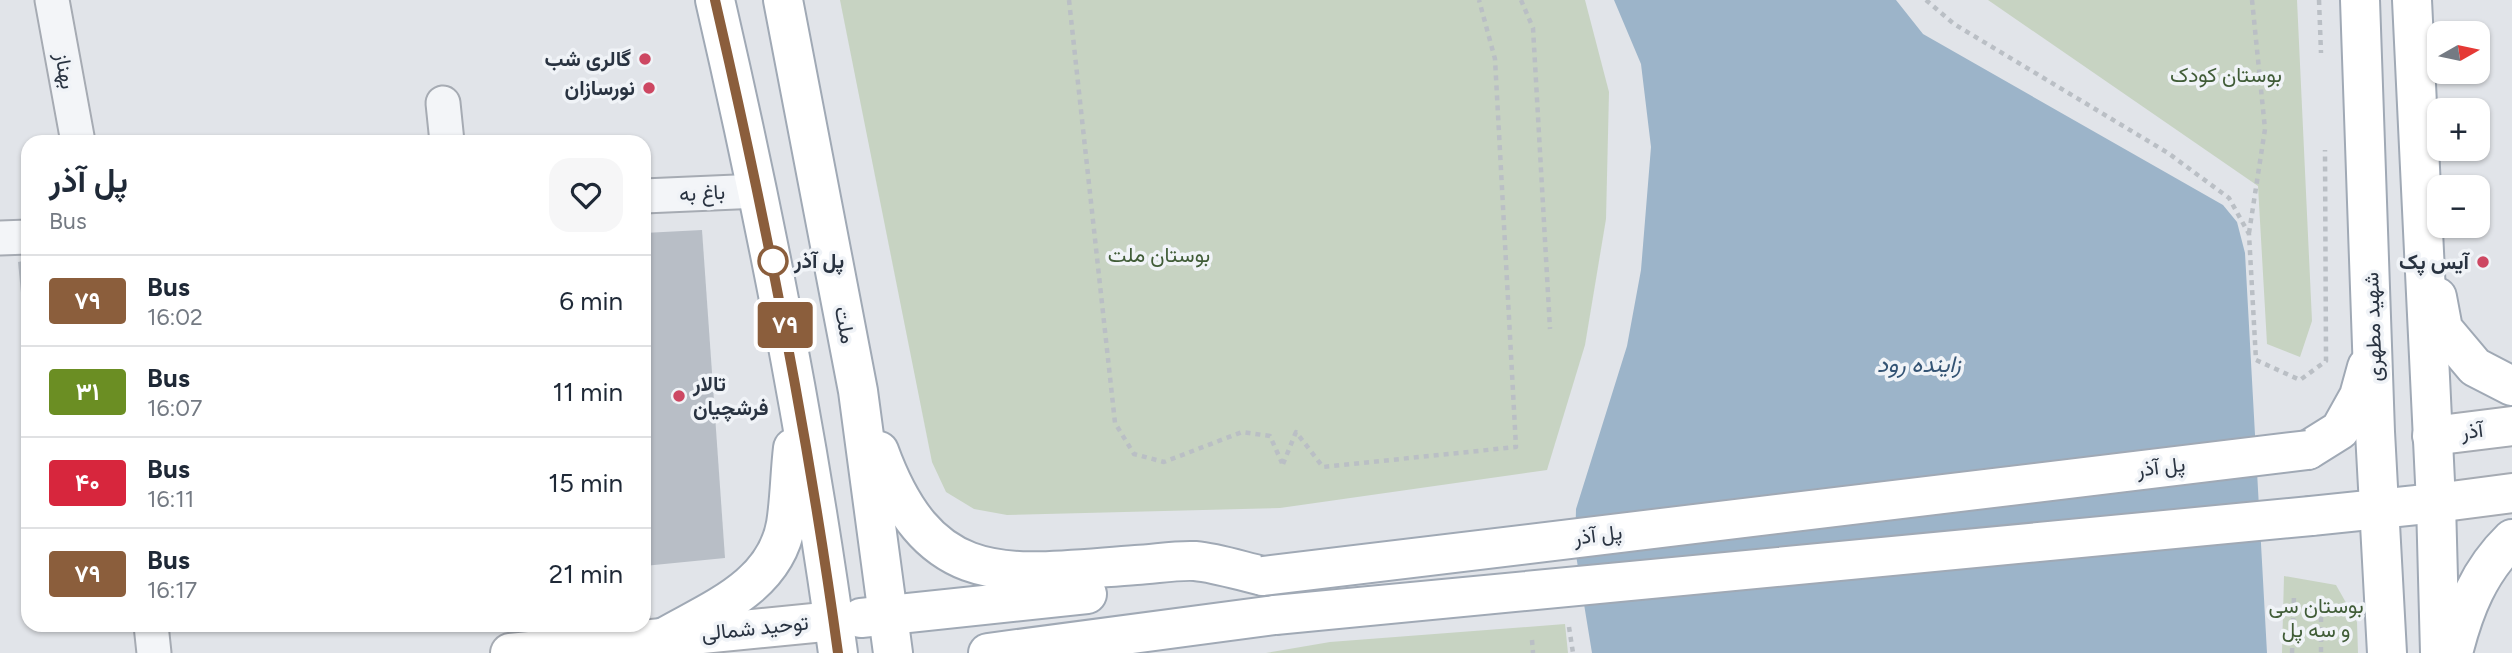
<!DOCTYPE html>
<html lang="en">
<head>
<meta charset="utf-8">
<style>
  :root { --surface:#fff; --page:#f6f6f7; --text:#1f2937; --muted:#747a83; --line:#e0e1e3 }
  body { margin:0; font-family:Figtree,Vazirmatn,sans-serif; background:var(--page); color:var(--text); height:100vh; display:flex; flex-direction:column; font-size:26px; white-space:nowrap }
  * { box-sizing:border-box; margin:0 }
  p { font-size:23px; color:var(--muted) }
  .icon { flex:none; width:38px; height:38px; fill:none; stroke:currentColor; stroke-width:2; stroke-linecap:round; stroke-linejoin:round }
  .map { position:relative; flex:1; overflow:hidden }
  .details { position:absolute; left:21px; top:135px; width:630px; height:497px; display:flex; flex-direction:column; background:var(--surface); border-radius:21px; box-shadow:0 2px 5px #0004 }
  .details>* { flex:none }
  .badge { padding:0 14px; border-radius:5px; font-size:24px; line-height:46px }
  .needle { width:46px; rotate:81deg }
  .controls { position:absolute; left:2427px; top:21px; display:grid; gap:14px }
  .controls a { display:grid; place-items:center; width:63px; height:63px; border-radius:14px; background:var(--surface); box-shadow:0 2px 5px #0004; font-size:35px }
  .map>.badge { position:absolute; translate:-50% -50%; box-shadow:0 0 0 4px #fff }
  .round { display:grid; place-items:center; flex:none; width:74px; height:74px; border-radius:21px; background:var(--page) }
  .overview { display:flex; align-items:center; justify-content:space-between; height:119px; padding:0 28px }
  h1 { font-size:33px; font-weight:700; line-height:52px }
  ul { padding:0; list-style:none }
  li { display:flex; align-items:center; gap:21px; height:91px; padding:0 28px; border-top:2px solid var(--line) }
  li div { flex:1 }
  li b { display:block; font-size:26px }
  li em { font-style:normal }
  li .badge { min-width:77px; font-weight:700; text-align:center }
  .map>svg:first-child { display:block }
  .green { fill:#c7d3c2 }
  .water { fill:#9cb4c9 }
  .building { fill:#b8bec6 }
  .lines { fill:none; stroke-linecap:round; stroke-linejoin:round }
  .street-casing { stroke:#a6abb3; stroke-width:37 }
  .secondary-casing { stroke:#a6abb3; stroke-width:42 }
  .primary-casing { stroke:#a0a9b5; stroke-width:42 }
  .path { stroke:#babfc5; stroke-width:4.5; stroke-dasharray:5 5; stroke-linecap:butt }
  .street { stroke:#f3f5f8; stroke-width:33 }
  .secondary { stroke:#fff; stroke-width:38 }
  .primary { stroke:#fff; stroke-width:38 }
  .primary-bridge-casing { stroke:#a0a9b5; stroke-width:42; stroke-linecap:butt }
  .primary-bridge { stroke:#fff; stroke-width:38 }
  .line-casing { stroke:#fff; stroke-width:16 }
  .line { stroke:#8b5e3c; stroke-width:10 }
  .poi-dot { fill:#cd4762; stroke:#f0f3f7; stroke-width:2.5 }
  .stop-dot { fill:#fff; stroke:#8b5e3c; stroke-width:3.5 }
  .labels { text-anchor:middle; stroke-width:7; stroke-linejoin:round; paint-order:stroke }
  .poi-label { font-size:21px; font-weight:bold; fill:#293341; stroke:#f0f3f7; text-anchor:end }
  .street-label { font-size:21px; fill:#293341; stroke:#f0f3f7 }
  .park-label { font-size:21px; fill:#405c37; stroke:#f0f3f7 }
  .stop-label { font-size:21px; font-weight:bold; fill:#293341; stroke:#f0f3f7; text-anchor:start }
  .water-label { font-size:23px; font-style:italic; fill:#345474; stroke:#f0f3f7 }
</style>
</head>
<body>
<div class="map">
<svg width="2512" height="653" viewBox="0 0 2512 653">
  <rect width="100%" height="100%" fill="#e1e4e9"/>
  <!-- green -->
  <g class="green">
    <path d="M840,0H1585L1609,92L1606,219L1585,345L1547,470L1280,508L1007,515L974,509L946,492L932,462Z"/>
    <path d="M1988,0H2297L2312,321L2300,357L2267,344L2258,186Z"/>
    <path d="M2284,576L2336,585L2357,622L2358,653H2282Z"/>
    <path d="M1565,624L1568,653H1266L1330,642Z"/>
  </g>
  <!-- water -->
  <path class="water" d="M1614,0H1896L1923,34L2223,205L2237,222L2245,253L2267,653H1592L1575,549L1576,509L1627,346L1641,270L1651,147L1641,64Z"/>
  <!-- building -->
  <g class="building">
    <path d="M702,230L725,558L644,566V233Z"/>
    <path d="M28,260V323H24L18,262Z"/>
  </g>
  <g class="lines">
    <!-- street casing -->
    <g class="street-casing">
      <g id="street">
        <path d="M52,0L78,142"/>
        <path d="M443,103L447,142"/>
        <path d="M644,196L759,191"/>
        <path d="M0,238L28,237"/>
        <path d="M151,625L154,653"/>
      </g>
    </g>
    <!-- secondary casing -->
    <g class="secondary-casing">
      <g id="secondary">
        <path d="M2432,436L2512,426"/>
        <path d="M2436,503L2512,493"/>
        <path d="M510,653L834,621"/>
      </g>
    </g>
    <!-- primary casing -->
    <g class="primary-casing">
      <g id="primary">
        <path d="M715,0C765,216 808,433 838,653"/>
        <path d="M783,0L858,391L893,653"/>
        <path d="M2360,0L2375,432L2387,653"/>
        <path d="M2412,0L2436,503L2440,653"/>
        <path d="M2437,297L2443,329L2475,367L2512,386"/>
        <path d="M2308,450L2340,430L2359,396L2367,367"/>
        <path d="M879,451C931,594 1009,574 1136,565C1155,564 1176,560 1195,561C1217,563 1241,571 1263,576"/>
        <path d="M2311,516L2436,503"/>
        <path d="M861,618L1087,594"/>
        <path d="M665,637C714,609 775,586 786,524C790,499 790,473 793,448"/>
        <path d="M988,653L1275,615"/>
        <path d="M2453,653C2464,609 2479,571 2512,539"/>
      </g>
    </g>
    <!-- path -->
    <g class="path">
      <path d="M1069,0L1115,423L1134,454L1164,462L1242,432L1270,436L1282,463"/>
      <path d="M1521,0L1533,28L1550,329"/>
      <path d="M1926,0L1954,24L2168,153L2229,198L2249,234L2256,360L2300,380L2326,361L2325,150"/>
      <path d="M2319,0L2321,53"/>
      <path d="M2249,233L2265,129L2252,0"/>
      <path d="M1283,464L1296,432L1323,467L1516,447L1495,59L1479,0"/>
      <path d="M2321,607V653"/>
      <path d="M1569,627L1573,653"/>
      <path d="M1532,640L1533,653"/>
      <path d="M2292,653L2294,595"/>
    </g>
    <!-- street -->
    <use href="#street" class="street"/>
    <!-- secondary -->
    <use href="#secondary" class="secondary"/>
    <!-- primary -->
    <use href="#primary" class="primary"/>
    <!-- primary-bridge casing -->
    <g class="primary-bridge-casing">
      <g id="primary-bridge">
        <path d="M1263,576L2308,450"/>
        <path d="M1275,615L2311,516"/>
      </g>
    </g>
    <!-- primary-bridge -->
    <use href="#primary-bridge" class="primary-bridge"/>
  </g>
  <g class="lines">
    <!-- line casing -->
    <g class="line-casing">
      <path id="line" d="M715,0C765,216 808,433 838,653"/>
    </g>
    <!-- line -->
    <use href="#line" class="line"/>
  </g>
  <!-- markers -->
  <g class="poi-dot">
    <circle cx="645" cy="59" r="7"/>
    <circle cx="649" cy="88" r="7"/>
    <circle cx="2483" cy="262" r="7"/>
    <circle cx="679" cy="396" r="7"/>
  </g>
  <circle class="stop-dot" cx="773" cy="261" r="14"/>
  <g class="labels">
    <!-- poi labels -->
    <g class="poi-label">
      <text x="631" y="66">گالری شب</text>
      <text x="635" y="95">نورسازان</text>
      <text x="2469" y="269">آیس پک</text>
      <text x="693" y="391" text-anchor="start">تالار<tspan x="693" dy="24">فرشچیان</tspan></text>
    </g>
    <!-- street labels -->
    <g class="street-label">
      <text transform="translate(65 71) rotate(80)" y="7">بهناز</text>
      <text transform="translate(702 193) rotate(-3)" y="7">باغ به</text>
      <text transform="translate(845 325) rotate(79)" y="7">ملت</text>
      <text transform="translate(2373 327) rotate(-92)" y="7">شهید مطهری</text>
      <text transform="translate(2472 431) rotate(-7)" y="7">آذر</text>
      <text transform="translate(2161 467) rotate(-7)" y="7">پل آذر</text>
      <text transform="translate(1598 535) rotate(-7)" y="7">پل آذر</text>
      <text transform="translate(755 628) rotate(-6)" y="7">توحید شمالی</text>
    </g>
    <!-- park labels -->
    <g class="park-label">
      <text x="2226" y="82">بوستان کودک</text>
      <text x="1159" y="262">بوستان ملت</text>
      <text x="2316" y="613">بوستان سی<tspan x="2316" dy="24">و سه پل</tspan></text>
    </g>
    <!-- stop labels -->
    <g class="stop-label">
      <text x="794" y="268">پل آذر</text>
    </g>
    <!-- water labels -->
    <g class="water-label">
      <text x="1919" y="372">زاینده رود</text>
    </g>
  </g>
</svg>
<div class="controls">
<a><svg class="needle" viewBox="-14 -14 28 28"><path d="M0-13l5 13h-10z" fill="#e53935"/><path d="M0 13l5-13h-10z" fill="#747a83"/></svg></a>
<a>+</a>
<a>−</a>
</div>
<b class="badge" style="left:785px;top:325px;background:#8b5e3c;color:#fff">۷۹</b>
<section class="details">
<div class="overview"><div><h1>پل آذر</h1><p>Bus</p></div><a class="round"><svg class="icon" aria-label="heart" viewBox="0 0 24 24"><path d="M12 20l-8-8c-3-5 5-10 8-4 3-6 11-1 8 4z"/></svg></a></div>
<ul>
<li><span class="badge" style="background:#8b5e3c;color:#fff">۷۹</span><div><b>Bus</b><p>16:02</p></div><em>6 min</em></li>
<li><span class="badge" style="background:#6b8e23;color:#fff">۳۱</span><div><b>Bus</b><p>16:07</p></div><em>11 min</em></li>
<li><span class="badge" style="background:#d7263d;color:#fff">۴۰</span><div><b>Bus</b><p>16:11</p></div><em>15 min</em></li>
<li><span class="badge" style="background:#8b5e3c;color:#fff">۷۹</span><div><b>Bus</b><p>16:17</p></div><em>21 min</em></li>
</ul>
</section>
</div>
</body>
</html>
